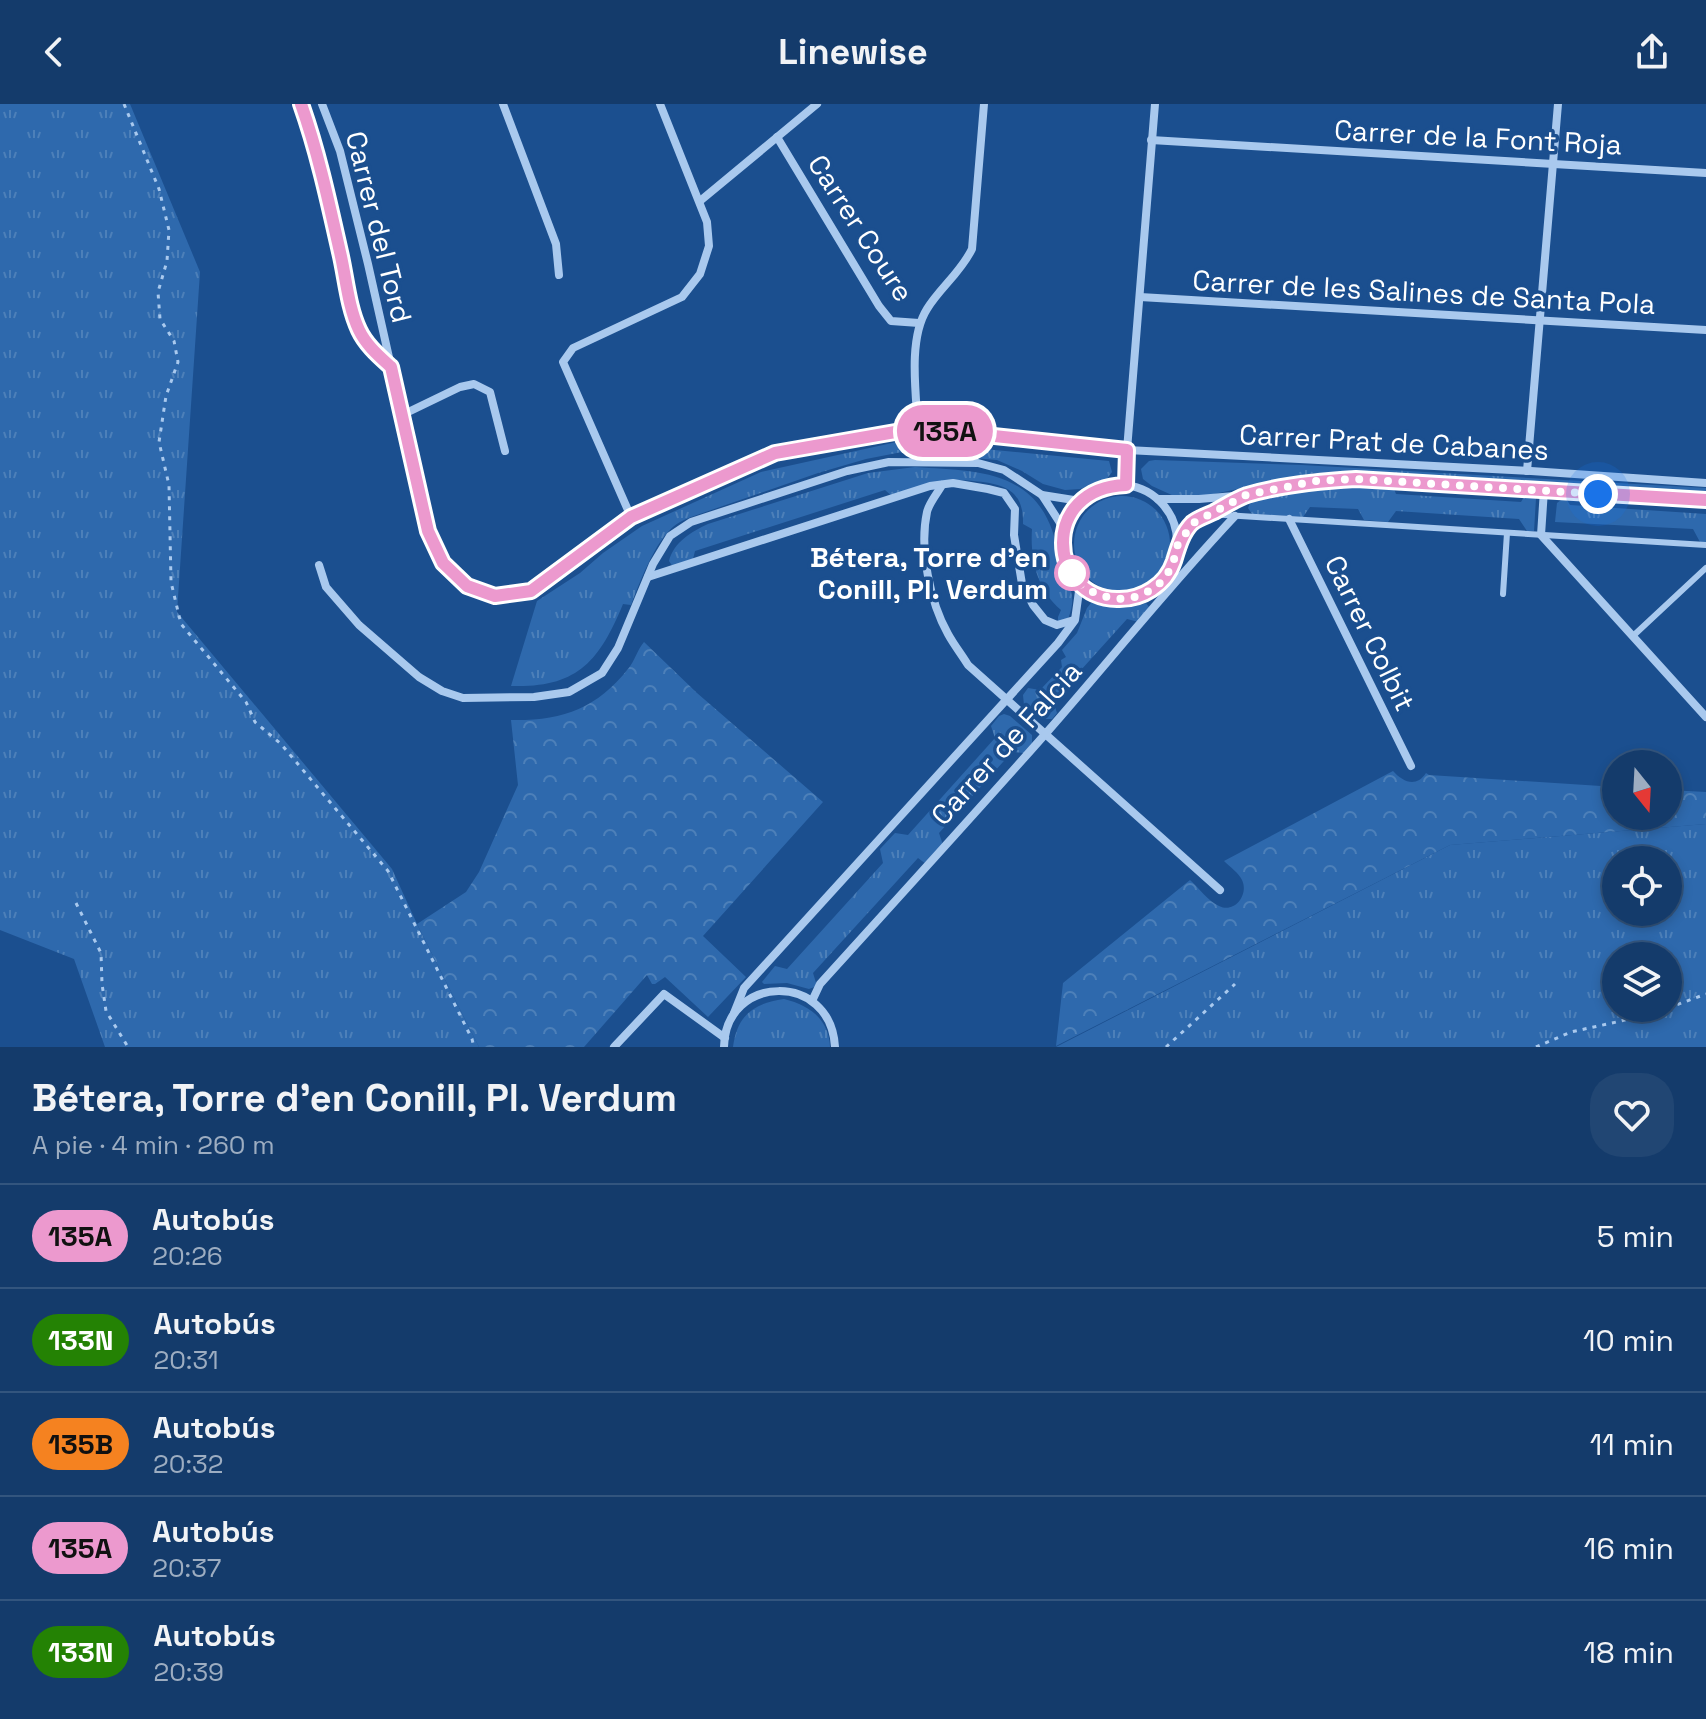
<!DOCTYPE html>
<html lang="es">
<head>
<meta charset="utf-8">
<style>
  :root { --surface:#143b6b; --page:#214673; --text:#f1f3f6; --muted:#9dadc1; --line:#33557e }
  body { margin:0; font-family:"Space Grotesk",sans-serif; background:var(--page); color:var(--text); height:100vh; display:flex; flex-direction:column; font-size:30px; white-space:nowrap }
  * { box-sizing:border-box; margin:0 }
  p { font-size:26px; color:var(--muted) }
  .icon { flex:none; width:44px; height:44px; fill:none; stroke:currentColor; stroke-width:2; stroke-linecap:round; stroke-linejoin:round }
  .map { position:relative; height:943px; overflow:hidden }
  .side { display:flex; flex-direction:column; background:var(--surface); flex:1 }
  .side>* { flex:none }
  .badge { padding:0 16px; border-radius:26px; font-size:28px; line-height:52px }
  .needle { width:52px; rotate:162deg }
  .controls { position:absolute; left:1602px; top:646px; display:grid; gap:16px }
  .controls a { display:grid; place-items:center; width:80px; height:80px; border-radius:50%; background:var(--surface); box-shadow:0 4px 12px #0003,0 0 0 2px var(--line); font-size:40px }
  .you { position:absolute; width:40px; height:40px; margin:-20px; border:6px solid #fff; border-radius:50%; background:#1a73e8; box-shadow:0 0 0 12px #1a73e833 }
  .map>.badge { position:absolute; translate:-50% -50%; box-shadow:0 0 0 4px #fff }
  .round { display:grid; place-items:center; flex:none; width:84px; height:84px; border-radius:32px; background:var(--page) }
  .headline { display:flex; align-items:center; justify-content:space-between; height:136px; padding:0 32px }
  h1 { font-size:38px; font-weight:800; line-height:60px }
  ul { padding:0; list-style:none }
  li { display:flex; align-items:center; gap:24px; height:104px; padding:0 32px; border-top:2px solid var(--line) }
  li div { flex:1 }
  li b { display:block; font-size:30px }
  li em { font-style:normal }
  li .badge { min-width:88px; font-weight:700; text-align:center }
  header { display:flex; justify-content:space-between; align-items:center; height:104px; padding:0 32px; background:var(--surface); font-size:36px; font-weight:800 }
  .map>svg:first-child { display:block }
  .grass { fill:url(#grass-tufts); fill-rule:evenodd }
  .park { fill:url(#park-crowns) }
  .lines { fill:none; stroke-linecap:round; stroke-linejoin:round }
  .path { stroke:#a9c9ee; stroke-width:3; stroke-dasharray:4 6; stroke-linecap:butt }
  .lane { stroke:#a9c9ee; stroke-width:6 }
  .street { stroke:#a9c9ee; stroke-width:8 }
  .line-casing { stroke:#fff; stroke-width:18 }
  .line { stroke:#ec99ce; stroke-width:12 }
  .walk { stroke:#fff; stroke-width:8; stroke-dasharray:0 14.4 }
  .stop-dot { fill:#fff; stroke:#ec99ce; stroke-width:4 }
  .labels { text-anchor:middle; stroke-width:7; stroke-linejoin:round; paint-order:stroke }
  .street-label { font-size:28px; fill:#fff; stroke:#1b4f8f }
  .stop-label { font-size:28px; font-weight:bold; fill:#fff; stroke:#1b4f8f; text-anchor:end }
</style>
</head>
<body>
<header><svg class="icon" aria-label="back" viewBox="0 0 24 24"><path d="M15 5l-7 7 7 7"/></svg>Linewise<svg class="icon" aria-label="share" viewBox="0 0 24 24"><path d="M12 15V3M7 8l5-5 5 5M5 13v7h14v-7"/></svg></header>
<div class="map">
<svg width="1706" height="943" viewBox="0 0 1706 943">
  <defs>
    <pattern id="grass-tufts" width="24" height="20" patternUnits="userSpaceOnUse" patternTransform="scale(2)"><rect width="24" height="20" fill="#2e69ad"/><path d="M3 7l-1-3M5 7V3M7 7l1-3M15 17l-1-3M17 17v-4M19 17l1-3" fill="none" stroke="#4d80b9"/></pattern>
    <pattern id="park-crowns" width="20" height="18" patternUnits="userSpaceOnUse" patternTransform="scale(2)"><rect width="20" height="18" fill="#2e69ad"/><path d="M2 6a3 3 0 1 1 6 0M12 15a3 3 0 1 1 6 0" fill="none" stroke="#4d80b9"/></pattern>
  </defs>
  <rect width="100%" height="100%" fill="#1b4f8f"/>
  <!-- grass -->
  <g class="grass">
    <path d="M0,0H130L200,168L177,508L392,765L417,820L479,943H105L74,855L0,826Z"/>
    <path d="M901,337L1109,357L1112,368L1106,376L1080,385L1065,386L1043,380L1022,367L997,356L902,348L866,355L818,369L691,413C683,416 675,420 669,427C653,443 639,480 631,501L623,500C599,558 577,584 511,582L537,497L580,469L603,449L642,422L761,368Z"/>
    <path d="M1155,356L1302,361L1706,384V392L1315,369L1199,393L1174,392L1152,382L1143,375L1141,365L1149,357Z"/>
    <path d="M915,363C970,367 1030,364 1052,426C1056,436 1057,446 1059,456C1066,481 1079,487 1068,515L1058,518V513L1061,506C1037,486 1030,455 1032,425L1023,420C1024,385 1003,380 974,377C963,376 952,375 942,378C926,381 909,388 893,393L885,386L695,447L692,459L673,463L669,457C674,438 691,428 708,420L868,369Z"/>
    <path d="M1330,383L1394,385L1396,390L1521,398L1524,393L1536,394L1534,427H1527L1519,415L1396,407L1388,418L1364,416L1358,405L1310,403L1303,413L1252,410L1248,404L1250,399L1252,398L1300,387Z"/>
    <circle cx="1122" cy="440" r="48"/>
    <path d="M1561,396H1567L1570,401L1706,410V438H1700L1693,425L1555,418L1557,399Z"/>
    <path d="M1091,499C1113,499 1120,509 1146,499L1149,503L1139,518L1127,515L1053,597L1057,609L1052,615H1040L1024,601L1023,591L1028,584L1040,586L1062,563L1061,556L1066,553L1062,546L1077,529L1087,504Z"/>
    <path d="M1004,610L1010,612L1032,631V641L1024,649L1012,648L939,729L943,741L926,760L918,754L813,869L817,882L809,885L787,879L764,880L762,878L775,862L787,865L883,759L880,745L895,729L908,731L995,634L991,622L999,612Z"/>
    <path d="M1706,720V943H1056L1450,741ZM1616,756H1668V808H1616ZM1616,852H1668V904H1616Z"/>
    <path d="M784,895C809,901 829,915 830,943H733C737,912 753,899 784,895Z"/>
  </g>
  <!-- park -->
  <g class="park">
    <path d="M644,538L697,589L823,698L703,832L746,873L708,913L665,873L655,880H652L647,871L584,943H479L417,820L466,788L479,768L518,681L511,616C562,617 596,605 628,565C635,557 637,546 644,538Z"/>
    <path d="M1393,667C1403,678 1416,684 1426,669L1429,671L1616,683V712H1668V686L1706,688V720L1450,741L1056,942L1063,879L1190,776C1199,784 1208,797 1219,802C1235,810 1249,790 1242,776C1239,769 1230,763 1224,757Z"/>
  </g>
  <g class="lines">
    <!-- path -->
    <g class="path">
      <path d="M124,0L159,85L169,126L167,157L158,188L160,215L174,237L178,258L166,292L159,338L169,381L171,478L181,520L246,598L255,618L281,640L388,767L472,935L474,943"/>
      <path d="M76,799L101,849L102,880L106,907L128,943"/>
      <path d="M1668,904L1706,890"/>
      <path d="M1166,943L1235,880"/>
      <path d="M1536,943L1571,928L1621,917L1667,904"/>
    </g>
    <!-- lane -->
    <g class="lane">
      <path d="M1209,410L1706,441"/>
      <path d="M1503,490L1507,429"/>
      <path d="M1633,532L1706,464"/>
    </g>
    <!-- street -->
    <g class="street">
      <path d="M301,0L309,24L353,206C362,233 371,243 391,263"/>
      <path d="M322,0L340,47L368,160L428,427L443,459L467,482L495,492L531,487L631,413L775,349L918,324L1127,346L1531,367L1706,379"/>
      <path d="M503,0L556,140L559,171"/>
      <path d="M777,33L879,202L891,217L919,219"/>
      <path d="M1151,36L1706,69"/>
      <path d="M700,97L817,0"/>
      <path d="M1140,193L1706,226"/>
      <path d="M402,311L460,283L474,280L490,288L505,347"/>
      <path d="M918,324C916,289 908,235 927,205C940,184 961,168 972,145L984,0"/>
      <path d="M1527,367L1558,0"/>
      <circle cx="1120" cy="438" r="57"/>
      <path d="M942,381C937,390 929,399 927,408C919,445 930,498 948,530C954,541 962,551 968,561L1220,786"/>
      <path d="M1126,381L1127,346L1155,0"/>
      <path d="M1544,386L1541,431L1706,613"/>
      <path d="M1158,395H1199L1246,391L1316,377L1356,375L1706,396"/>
      <path d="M631,413L563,258L573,244L682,193L700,170L709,142L707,118L660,0"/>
      <path d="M1289,415L1411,662"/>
      <path d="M1064,425L1042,391L1080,397"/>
      <path d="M1178,441L1193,419L1242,393"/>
      <path d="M319,461L326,483L359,521L419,573L442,587L463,594L534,593L569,588L602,569L618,544L653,460L670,432L691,418L847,367L889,358L978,359L1004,366L1042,391"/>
      <path d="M648,473L930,382L953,379L988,385L1004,389L1015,405L1014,431L1022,480L1033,501L1045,516L1057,521L1074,516"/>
      <path d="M812,897L820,880C896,796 973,712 1048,627C1111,555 1170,481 1235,412"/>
      <path d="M734,909L744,884L1058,539L1075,516L1080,480"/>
      <path d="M614,943L664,890L725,934"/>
      <path d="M724,943C725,870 831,867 835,943"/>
    </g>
  </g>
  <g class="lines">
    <!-- line casing -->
    <g class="line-casing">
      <path id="line" d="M301,0C318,48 329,99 340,148C346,173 348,203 359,226C366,241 379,252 391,263L428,427L443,459L467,482L495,492L531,487L631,413L775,349L918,324L1127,346L1126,381C1039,384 1048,494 1117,495C1142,496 1166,481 1174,457C1178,444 1182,429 1192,419C1198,414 1208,411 1214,408C1225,402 1236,395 1247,391C1280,381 1321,377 1356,375L1706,396"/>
    </g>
    <!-- line -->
    <use href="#line" class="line"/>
    <!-- walk -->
    <path class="walk" d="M1072,469L1080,480L1096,490L1114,495L1132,494L1149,487L1164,476L1173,460L1177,442L1193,419L1246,391L1316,377L1356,375L1598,390"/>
  </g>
  <!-- markers -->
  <circle class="stop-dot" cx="1072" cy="469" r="16"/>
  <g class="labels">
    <!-- street labels -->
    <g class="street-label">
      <text transform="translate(1478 33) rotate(3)" y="10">Carrer de la Font Roja</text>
      <text transform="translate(379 123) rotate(76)" y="10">Carrer del Tord</text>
      <text transform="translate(861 124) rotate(57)" y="10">Carrer Coure</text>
      <text transform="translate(1424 188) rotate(3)" y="10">Carrer de les Salines de Santa Pola</text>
      <text transform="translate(1394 338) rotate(3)" y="10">Carrer Prat de Cabanes</text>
      <text transform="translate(1370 529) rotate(64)" y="10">Carrer Colbit</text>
      <text transform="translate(1006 639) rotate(-48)" y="10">Carrer de Falcia</text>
    </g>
    <!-- stop labels -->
    <g class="stop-label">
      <text x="1048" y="463">Bétera, Torre d'en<tspan x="1048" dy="32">Conill, Pl. Verdum</tspan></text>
    </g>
  </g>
</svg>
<div class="controls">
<a><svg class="needle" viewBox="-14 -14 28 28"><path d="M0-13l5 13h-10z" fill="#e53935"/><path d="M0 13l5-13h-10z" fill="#9dadc1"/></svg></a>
<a><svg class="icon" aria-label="locate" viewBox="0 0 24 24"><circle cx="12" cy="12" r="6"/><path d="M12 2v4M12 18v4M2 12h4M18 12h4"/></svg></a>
<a><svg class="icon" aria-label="layers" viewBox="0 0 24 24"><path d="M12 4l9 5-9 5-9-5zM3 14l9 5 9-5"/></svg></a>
</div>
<div class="you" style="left:1598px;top:390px"></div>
<b class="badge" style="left:945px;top:327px;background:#ec99ce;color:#111">135A</b>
</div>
<section class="side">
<div class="headline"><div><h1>Bétera, Torre d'en Conill, Pl. Verdum</h1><p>A pie · 4 min · 260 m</p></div><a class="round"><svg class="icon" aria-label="heart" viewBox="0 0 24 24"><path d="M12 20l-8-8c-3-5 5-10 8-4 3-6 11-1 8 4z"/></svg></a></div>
<ul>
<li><span class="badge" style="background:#ec99ce;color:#111">135A</span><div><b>Autobús</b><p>20:26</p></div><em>5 min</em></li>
<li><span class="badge" style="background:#248204;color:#fff">133N</span><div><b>Autobús</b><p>20:31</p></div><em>10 min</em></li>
<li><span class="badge" style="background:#f58220;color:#111">135B</span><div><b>Autobús</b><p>20:32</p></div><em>11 min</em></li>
<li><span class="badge" style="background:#ec99ce;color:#111">135A</span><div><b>Autobús</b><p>20:37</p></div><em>16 min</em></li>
<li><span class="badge" style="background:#248204;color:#fff">133N</span><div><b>Autobús</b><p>20:39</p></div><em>18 min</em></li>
</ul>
</section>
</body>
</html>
